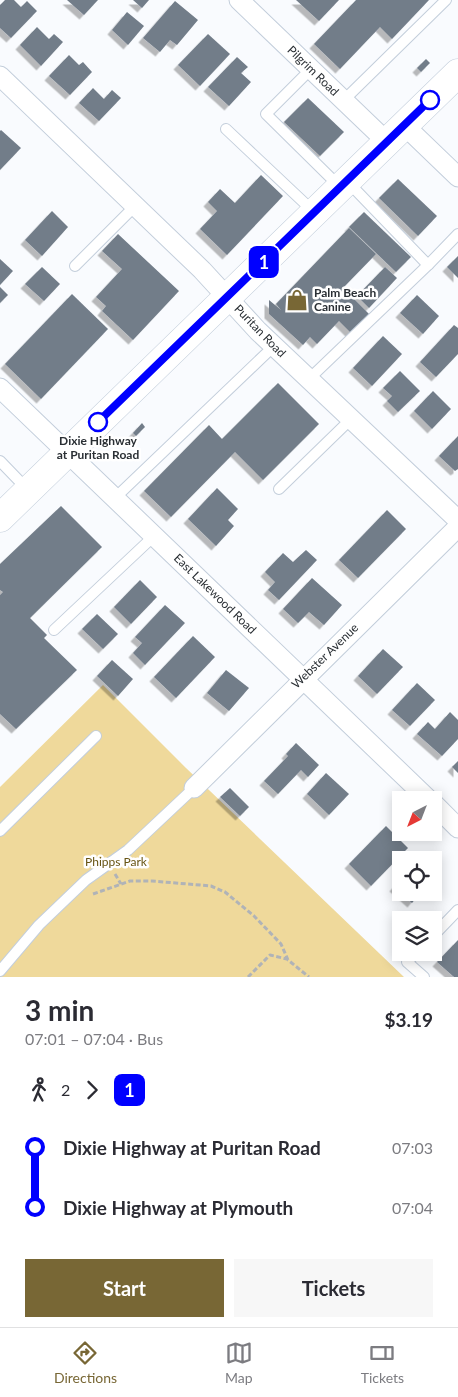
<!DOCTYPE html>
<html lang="en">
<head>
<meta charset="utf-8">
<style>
  :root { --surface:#fff; --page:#f7f7f7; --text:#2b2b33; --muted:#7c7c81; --line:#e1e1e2; --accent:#786735 }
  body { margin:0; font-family:Lato,sans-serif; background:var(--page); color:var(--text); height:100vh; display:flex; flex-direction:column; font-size:19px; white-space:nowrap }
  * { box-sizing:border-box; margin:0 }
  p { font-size:16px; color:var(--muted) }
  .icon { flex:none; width:28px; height:28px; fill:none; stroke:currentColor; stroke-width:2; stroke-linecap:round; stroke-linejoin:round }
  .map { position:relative; height:977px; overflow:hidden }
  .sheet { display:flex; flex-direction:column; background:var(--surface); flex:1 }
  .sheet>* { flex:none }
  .badge { padding:0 10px; border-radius:8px; font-size:18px; line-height:32px }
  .needle { width:32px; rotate:222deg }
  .fabs { position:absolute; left:392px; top:791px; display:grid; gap:10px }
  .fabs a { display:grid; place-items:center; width:50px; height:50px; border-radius:0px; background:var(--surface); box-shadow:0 2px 12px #0003; font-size:25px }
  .map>.badge { position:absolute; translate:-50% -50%; box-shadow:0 0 0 2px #fff }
  .legs { display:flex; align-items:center; gap:8px; height:55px; padding:0 25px; font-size:16px }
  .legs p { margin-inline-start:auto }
  .head { display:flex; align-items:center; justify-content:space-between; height:85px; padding:0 25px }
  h1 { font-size:28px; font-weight:700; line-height:38px }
  .primary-button { display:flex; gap:10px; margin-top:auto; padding:10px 25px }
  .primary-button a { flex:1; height:58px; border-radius:0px; background:var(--accent); color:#fff; font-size:20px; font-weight:700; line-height:58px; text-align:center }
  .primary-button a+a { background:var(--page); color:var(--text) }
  ul { padding:0 25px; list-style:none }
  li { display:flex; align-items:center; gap:18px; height:60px; font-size:19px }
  li i { display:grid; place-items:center; width:8px; height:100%; margin:0 6px; background:currentColor }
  li i::after { content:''; width:12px; height:12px; margin:-6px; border:4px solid; border-radius:50%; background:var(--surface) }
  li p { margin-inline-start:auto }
  li:first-child i { background:linear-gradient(#0000 50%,currentColor 0) }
  li:last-child i { background:linear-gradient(currentColor 50%,#0000 0) }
  .tab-bar { display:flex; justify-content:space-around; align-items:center; height:70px; border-top:1px solid var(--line); background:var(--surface); font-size:14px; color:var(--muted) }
  .tab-bar a { display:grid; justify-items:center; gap:2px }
  .tab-bar .active { color:var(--accent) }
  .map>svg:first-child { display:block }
  .green { fill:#efd99b }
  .building { fill:#727d89; filter:url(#shadow) }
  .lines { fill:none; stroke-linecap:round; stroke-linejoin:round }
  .service-casing { stroke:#c3cedb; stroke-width:12 }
  .minor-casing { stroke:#c3cedb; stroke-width:21 }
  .primary-casing { stroke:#c3cedb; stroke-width:29 }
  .path { stroke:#b0b3b7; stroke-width:3; stroke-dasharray:5 2.5; stroke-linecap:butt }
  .service { stroke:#fff; stroke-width:10 }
  .minor { stroke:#fff; stroke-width:19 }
  .primary { stroke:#fff; stroke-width:28 }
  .line-1-casing { stroke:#fff; stroke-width:11 }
  .line-1 { stroke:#00f; stroke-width:8 }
  .stop-1-dot { fill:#fff; stroke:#00f; stroke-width:2.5 }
  .labels { text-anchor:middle; stroke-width:5; stroke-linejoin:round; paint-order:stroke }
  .street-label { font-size:12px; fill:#2a2f34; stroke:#fff }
  .poi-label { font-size:12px; font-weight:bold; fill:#2a2f34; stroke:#fff; text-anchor:start }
  .stop-label { font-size:12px; font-weight:bold; fill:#2a2f34; stroke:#fff }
  .park-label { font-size:12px; fill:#675413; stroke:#fff }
</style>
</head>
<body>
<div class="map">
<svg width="458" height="977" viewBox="0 0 458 977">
  <defs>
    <filter id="shadow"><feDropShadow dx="-4.5" dy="4.5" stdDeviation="0" flood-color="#0004"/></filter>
  </defs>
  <rect width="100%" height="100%" fill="#f9fbfe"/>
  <!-- green -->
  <path class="green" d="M103,685L186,768L404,977H0V787Z"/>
  <!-- building -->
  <g class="building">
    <path d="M5,0H14L21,7L27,1L37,11L11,38L0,28V5Z"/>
    <path d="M67,0H98L84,15Z"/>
    <path d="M133,0H149L142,8Z"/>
    <path d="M296,0H339L319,21Z"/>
    <path d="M356,0H429L392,39L380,27L340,69L314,44Z"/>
    <path d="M175,1L198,20L177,45L170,40L160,52L143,38Z"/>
    <path d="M127,12L144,26L128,45L112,30Z"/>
    <path d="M37,27L49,39L54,34L63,42L41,66L20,45Z"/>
    <path d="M208,34L230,54L200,86L178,65Z"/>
    <path d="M69,55L79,65L83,62L92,72L70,95L49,76Z"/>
    <path d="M237,57L248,67L241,73L251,82L229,106L208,87Z"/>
    <path d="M426,59L430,63L421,72L417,68Z"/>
    <path d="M93,88L104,99L112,90L121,98L99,121L79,103Z"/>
    <path d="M308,98L344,132L320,156L284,122Z"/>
    <path d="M1,130L21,148L0,170V131Z"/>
    <path d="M261,175L283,196L227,255L200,229L217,211L208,202L220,189L235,203Z"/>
    <path d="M398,179L437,216L418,236L379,198Z"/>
    <path d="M52,211L68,227L42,256L25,240Z"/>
    <path d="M364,212L411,257L396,272L349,227Z"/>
    <path d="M349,228L376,254L343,288L369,314L351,333L339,321L317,344L310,337L303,345L269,314V300L281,310L276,304Z"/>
    <path d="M118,234L179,291L133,340L102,311L106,306L96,297L122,269L102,251Z"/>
    <path d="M458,256V278L447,267Z"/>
    <path d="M0,259L13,271L0,285Z"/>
    <path d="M42,267L60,284L44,301L25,284Z"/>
    <path d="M385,267L397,278L369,308L357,296Z"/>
    <path d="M0,287L8,295L0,303Z"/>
    <path d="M72,294L108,329L41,399L5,364Z"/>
    <path d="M417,295L439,316L423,334L400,313Z"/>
    <path d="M454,325L458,328V354L436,377L420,362Z"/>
    <path d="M383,336L402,354L372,386L353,368Z"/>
    <path d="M400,371L420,391L398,412L387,401L392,396L383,388Z"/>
    <path d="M278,383L319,424L263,480L235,452L171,517L144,491L209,425L222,439Z"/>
    <path d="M433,391L451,409L432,429L414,411Z"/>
    <path d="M142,423L145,427L136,436L133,433Z"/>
    <path d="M458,436V469L455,471L439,456Z"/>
    <path d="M217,488L238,509L228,520L234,526L216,546L188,519Z"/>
    <path d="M61,506L102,547L30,618L47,635L44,638L77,670L16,729L0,714V595L3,592L0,590V564Z"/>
    <path d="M387,510L406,529L358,578L339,560Z"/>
    <path d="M306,550L317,560L279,600L268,590L275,582L265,572L283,553L293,562Z"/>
    <path d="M312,578L342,605L324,625L309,612L298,623L283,609Z"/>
    <path d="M140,580L157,597L131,624L114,607Z"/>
    <path d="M165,605L185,623L145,665L133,653L142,643L135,637Z"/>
    <path d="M97,614L118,634L103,649L82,629Z"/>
    <path d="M193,636L215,657L176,698L154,677Z"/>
    <path d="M383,649L403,667L377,694L358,676Z"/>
    <path d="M112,660L133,679L118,696L97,676Z"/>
    <path d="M226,670L249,688L229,711L207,693Z"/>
    <path d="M417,683L435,700L410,726L392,710Z"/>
    <path d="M450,712L458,720V739L442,756L417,734L428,722L435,729Z"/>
    <path d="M296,743L319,765L308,777L301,770L278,794L264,781L288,756L286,754Z"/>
    <path d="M458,761V773L452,767Z"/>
    <path d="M326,773L349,794L329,815L307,794Z"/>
    <path d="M230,788L249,807L240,816L220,797Z"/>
    <path d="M386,826L408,848L371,886L349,864Z"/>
    <path d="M423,853L431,860H417Z"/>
    <path d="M434,862L441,869L434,878Z"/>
    <path d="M401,879V892H421L412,903L394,887Z"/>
    <path d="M458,940V977H454L437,962Z"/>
  </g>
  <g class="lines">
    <!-- service casing -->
    <g class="service-casing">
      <g id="service">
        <path d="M311,69L266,114L340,187"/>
        <path d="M344,100L446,0"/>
        <path d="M226,129L314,212"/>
        <path d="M347,181L428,265L458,234"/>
        <path d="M75,266L135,206"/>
        <path d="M309,379L428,265"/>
        <path d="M0,461L27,489"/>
        <path d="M279,489L351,419"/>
        <path d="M115,498L274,346"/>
        <path d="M54,630L154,536"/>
        <path d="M0,831L96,736"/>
        <path d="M434,935L458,910"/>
        <path d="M417,952L407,962L424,977"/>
        <path d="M0,971L39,925L86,880L128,850L194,788"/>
      </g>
    </g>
    <!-- minor casing -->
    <g class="minor-casing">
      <g id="minor">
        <path d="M239,0L387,142"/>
        <path d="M0,76L202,270L258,331L458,520"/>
        <path d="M404,125L458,177"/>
        <path d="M0,388L429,800"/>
        <path d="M194,788L458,527"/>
        <path d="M434,804L458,828"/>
      </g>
    </g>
    <!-- primary casing -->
    <g class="primary-casing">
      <path id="primary" d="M0,518L458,73"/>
    </g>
    <!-- path -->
    <g class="path">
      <path d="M115,874L121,884"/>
      <path d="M93,894L130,881H152L211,886L225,892L254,916L281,944L288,960L309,977"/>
      <path d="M248,977L270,955L287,959"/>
    </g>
    <!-- service -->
    <use href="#service" class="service"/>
    <!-- minor -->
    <use href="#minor" class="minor"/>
    <!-- primary -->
    <use href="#primary" class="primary"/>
  </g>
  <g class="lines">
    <!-- line-1 casing -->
    <g class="line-1-casing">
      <path id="line-1" d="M98,422L430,100"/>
    </g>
    <!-- line-1 -->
    <use href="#line-1" class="line-1"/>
  </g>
  <!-- icons -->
  <defs>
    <g id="shop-bare" transform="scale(1.725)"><path d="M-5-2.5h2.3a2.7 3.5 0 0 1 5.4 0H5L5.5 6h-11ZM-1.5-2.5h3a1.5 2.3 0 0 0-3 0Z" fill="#786735" stroke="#fff" stroke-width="2.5" paint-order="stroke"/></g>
  </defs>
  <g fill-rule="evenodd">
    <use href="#shop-bare" x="297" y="300"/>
  </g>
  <!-- markers -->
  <g class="stop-1-dot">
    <circle cx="430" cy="100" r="9"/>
    <circle cx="98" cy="422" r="9"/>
  </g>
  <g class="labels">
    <!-- street labels -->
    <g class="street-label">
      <text transform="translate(313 71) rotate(44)" y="4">Pilgrim Road</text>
      <text transform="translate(260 331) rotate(46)" y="4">Puritan Road</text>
      <text transform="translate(215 594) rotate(44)" y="4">East Lakewood Road</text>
      <text transform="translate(325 656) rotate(-44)" y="4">Webster Avenue</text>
    </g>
    <!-- poi labels -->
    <g class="poi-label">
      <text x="314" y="297">Palm Beach<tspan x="314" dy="14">Canine</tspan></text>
    </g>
    <!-- stop labels -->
    <g class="stop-label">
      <text x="98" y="445">Dixie Highway<tspan x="98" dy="14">at Puritan Road</tspan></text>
    </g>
    <!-- park labels -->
    <g class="park-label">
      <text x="116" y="866">Phipps Park</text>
    </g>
  </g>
</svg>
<div class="fabs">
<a><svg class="needle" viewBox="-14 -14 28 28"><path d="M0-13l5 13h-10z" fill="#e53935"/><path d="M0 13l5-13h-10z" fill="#7c7c81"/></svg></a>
<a><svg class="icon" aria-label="locate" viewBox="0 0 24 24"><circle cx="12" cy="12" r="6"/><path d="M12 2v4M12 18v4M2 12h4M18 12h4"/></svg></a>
<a><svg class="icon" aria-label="layers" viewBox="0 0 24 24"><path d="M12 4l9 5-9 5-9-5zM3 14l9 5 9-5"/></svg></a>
</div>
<b class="badge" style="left:264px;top:262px;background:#00f;color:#fff">1</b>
</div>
<section class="sheet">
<div class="head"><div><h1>3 min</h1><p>07:01 – 07:04 · Bus</p></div><b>$3.19</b></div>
<div class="legs"><svg class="icon" aria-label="walk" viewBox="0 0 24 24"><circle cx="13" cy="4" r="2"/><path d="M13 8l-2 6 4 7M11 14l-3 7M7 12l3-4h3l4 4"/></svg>2<svg class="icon" aria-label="forward" viewBox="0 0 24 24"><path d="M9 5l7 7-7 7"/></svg><b class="badge" style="background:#00f;color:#fff">1</b></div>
<ul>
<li><i style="color:#00f"></i><b>Dixie Highway at Puritan Road</b><p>07:03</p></li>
<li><i style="color:#00f"></i><b>Dixie Highway at Plymouth</b><p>07:04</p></li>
</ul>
<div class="primary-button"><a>Start</a><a>Tickets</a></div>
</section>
<nav class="tab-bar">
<a class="active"><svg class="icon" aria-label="directions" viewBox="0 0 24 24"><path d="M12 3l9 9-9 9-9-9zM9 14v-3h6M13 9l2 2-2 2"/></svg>Directions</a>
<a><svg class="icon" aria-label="map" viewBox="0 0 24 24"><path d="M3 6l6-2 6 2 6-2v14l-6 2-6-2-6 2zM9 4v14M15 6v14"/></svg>Map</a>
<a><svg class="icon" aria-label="tickets" viewBox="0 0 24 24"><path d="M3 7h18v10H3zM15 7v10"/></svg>Tickets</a>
</nav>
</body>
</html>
